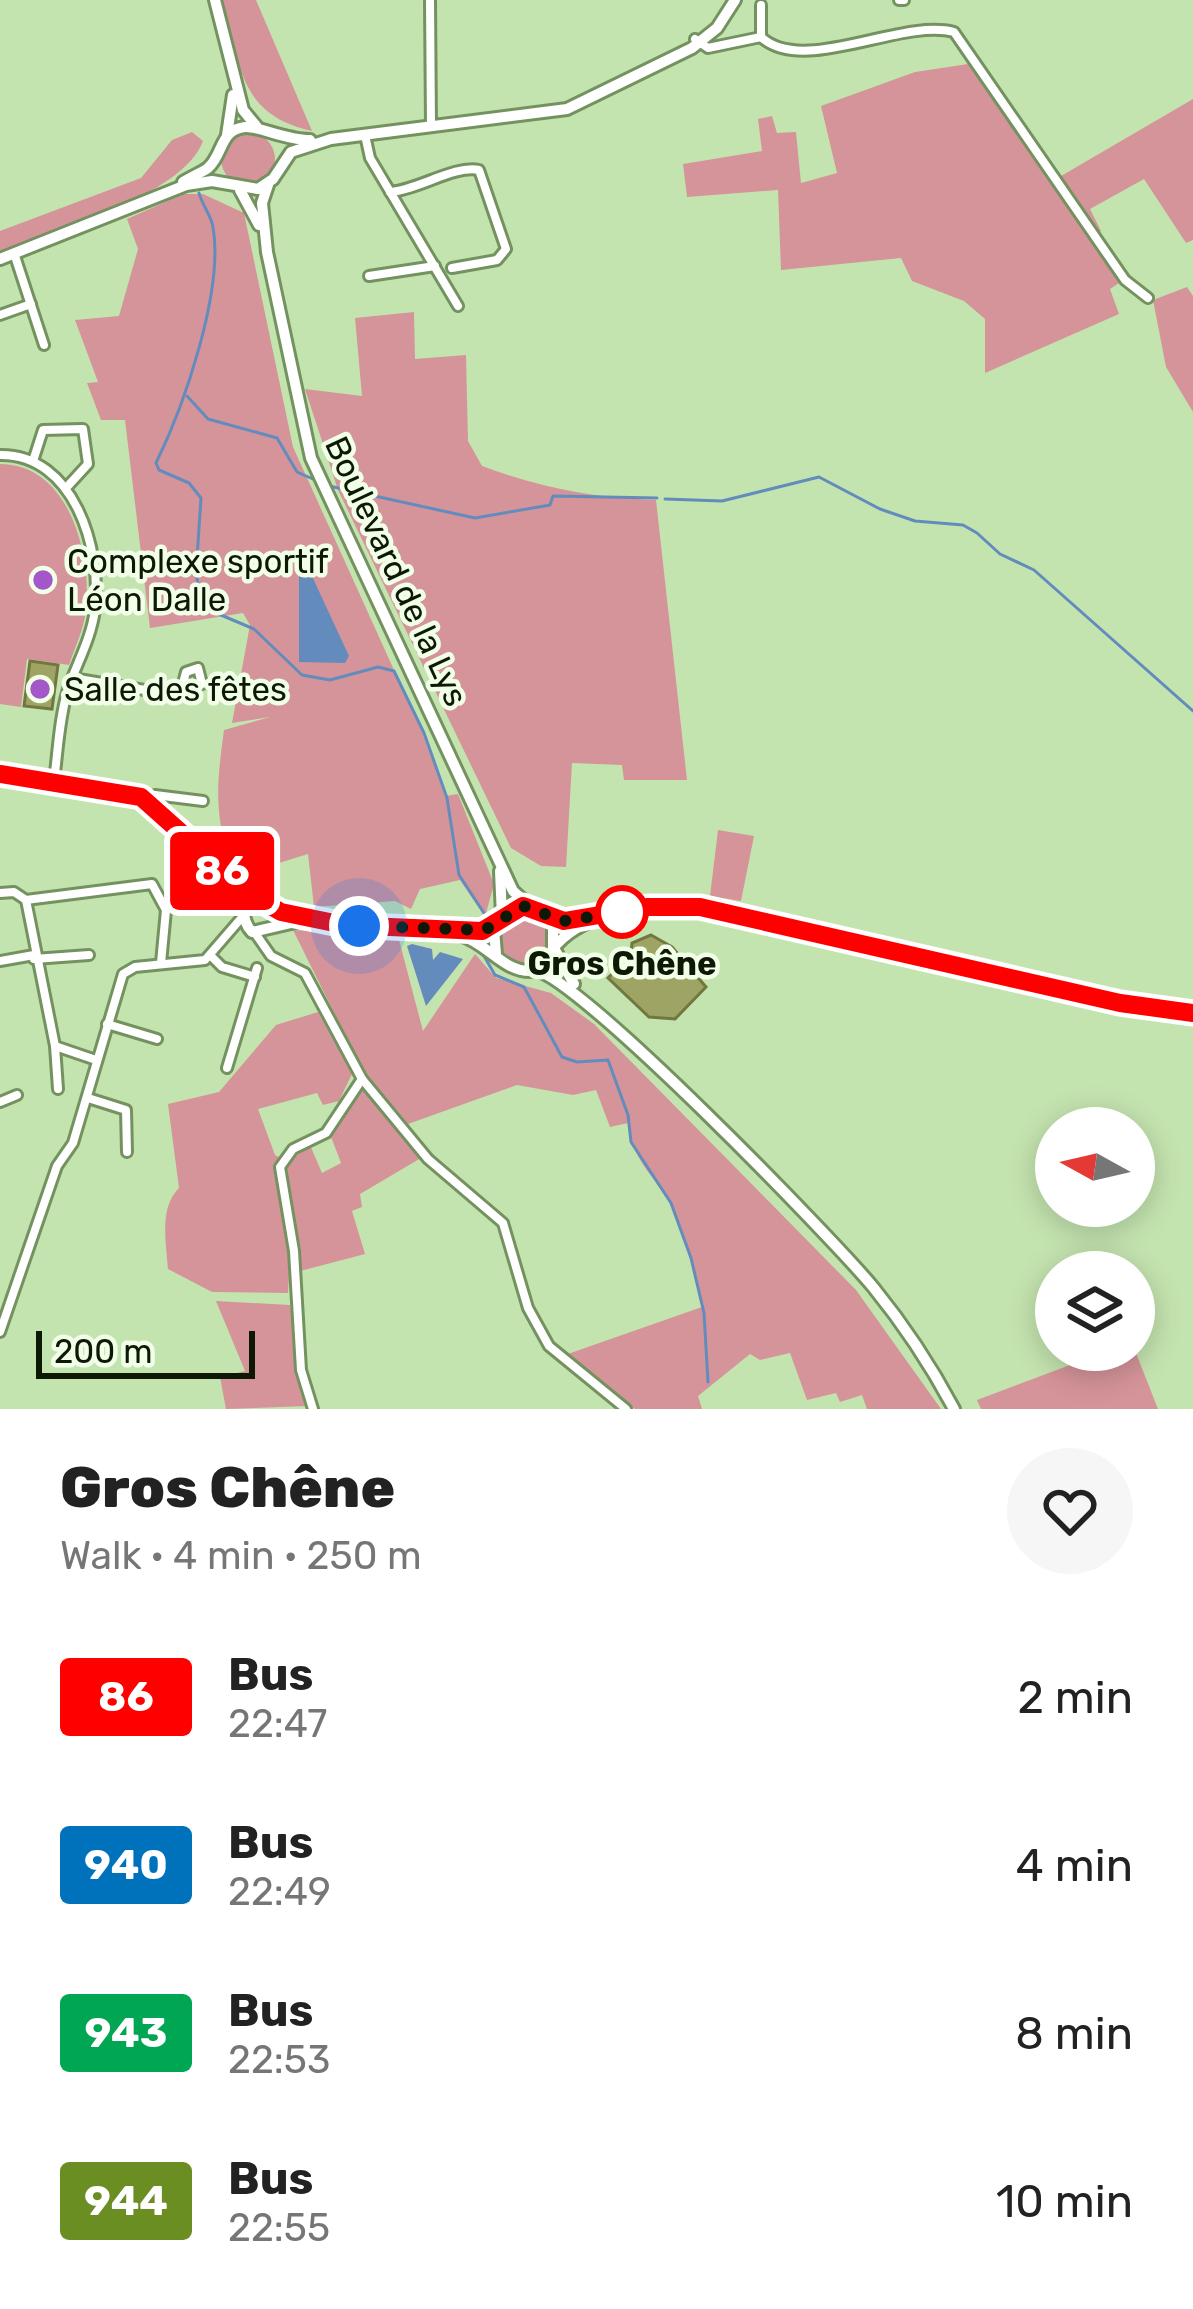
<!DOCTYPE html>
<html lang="en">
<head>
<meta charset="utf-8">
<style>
  :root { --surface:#fff; --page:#f6f6f6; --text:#222; --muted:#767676 }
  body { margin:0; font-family:Rubik,sans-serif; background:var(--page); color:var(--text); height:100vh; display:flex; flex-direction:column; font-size:45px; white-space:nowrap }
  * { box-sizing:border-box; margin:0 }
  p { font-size:39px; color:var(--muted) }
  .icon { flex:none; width:66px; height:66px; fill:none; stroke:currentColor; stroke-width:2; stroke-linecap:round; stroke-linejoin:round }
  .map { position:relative; height:1409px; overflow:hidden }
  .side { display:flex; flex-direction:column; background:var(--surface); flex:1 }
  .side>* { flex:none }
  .badge { padding:0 24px; border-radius:9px; font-size:42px; line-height:78px }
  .needle { width:78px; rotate:278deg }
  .controls { position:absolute; left:1035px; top:1107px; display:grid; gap:24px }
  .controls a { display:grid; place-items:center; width:120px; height:120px; border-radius:50%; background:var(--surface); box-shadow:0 6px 30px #0003; font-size:60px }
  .scale { position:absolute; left:36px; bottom:30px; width:219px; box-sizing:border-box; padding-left:12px; border:6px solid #0d1805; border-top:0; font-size:33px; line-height:42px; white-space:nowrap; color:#0d1805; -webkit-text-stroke:9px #f1fee8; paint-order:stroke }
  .you { position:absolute; width:60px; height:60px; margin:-30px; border:9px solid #fff; border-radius:50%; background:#1a73e8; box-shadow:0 0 0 18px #1a73e833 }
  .map>.badge { position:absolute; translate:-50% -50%; box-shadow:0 0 0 6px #fff }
  .round { display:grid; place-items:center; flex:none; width:126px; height:126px; border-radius:63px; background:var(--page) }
  .headline { display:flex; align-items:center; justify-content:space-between; height:204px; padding:0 60px }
  h1 { font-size:57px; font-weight:800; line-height:90px }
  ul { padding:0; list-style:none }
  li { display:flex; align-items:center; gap:36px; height:168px; padding:0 60px }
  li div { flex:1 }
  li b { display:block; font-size:45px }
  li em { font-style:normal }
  li .badge { min-width:132px; font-weight:700; text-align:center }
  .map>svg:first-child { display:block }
  .green { fill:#d5949a }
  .water { fill:#638cbd }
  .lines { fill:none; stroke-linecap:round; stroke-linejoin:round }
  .stream { stroke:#638cbd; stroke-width:3 }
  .building { fill:#9ea564; stroke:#72773f; stroke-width:3 }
  .street-casing { stroke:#749260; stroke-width:14 }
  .secondary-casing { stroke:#749260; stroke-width:16 }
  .street { stroke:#fff; stroke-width:8 }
  .secondary { stroke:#fff; stroke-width:10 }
  .line-casing { stroke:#fff; stroke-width:27 }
  .line { stroke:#fe0000; stroke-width:18 }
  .walk { stroke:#0d1805; stroke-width:12; stroke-dasharray:0 21.6 }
  .poi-dot { fill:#a457c9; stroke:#f1fee8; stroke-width:4.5 }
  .stop-dot { fill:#fff; stroke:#fe0000; stroke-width:6 }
  .labels { text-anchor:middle; stroke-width:9; stroke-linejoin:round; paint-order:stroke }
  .poi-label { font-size:33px; fill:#0d1805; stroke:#f1fee8; text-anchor:start }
  .street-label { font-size:33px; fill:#0d1805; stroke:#f1fee8 }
  .stop-label { font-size:33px; font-weight:bold; fill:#0d1805; stroke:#f1fee8 }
</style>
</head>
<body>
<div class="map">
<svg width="1193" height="1409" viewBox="0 0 1193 1409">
  <rect width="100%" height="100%" fill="#c4e4af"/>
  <!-- green -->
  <g class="green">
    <path d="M222,0H256L312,131C237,114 242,65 222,0Z"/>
    <path d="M968,64L1122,281L1110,289L1119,314L985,373V319L964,301L912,281L901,258L781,270L778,190L687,197L683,164L762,151L758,119L772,116L777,133L796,132L801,183L837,173L821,106L915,72Z"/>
    <path d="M1193,99V240L1186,243L1144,179L1090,209L1101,231L1096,235L1061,187V176Z"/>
    <path d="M192,132L203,141C183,196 54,230 0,252V231L141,178L172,140Z"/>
    <circle cx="248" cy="159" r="27"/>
    <path d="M183,194H203L244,213L293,447L423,734L445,796L458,794L494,884L485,917L460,880L420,889L411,909L395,901L314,907L308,854L237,876C213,821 216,789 224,730L270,717L232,723L250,625L243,613L150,628L125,420H101L87,383L98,382L75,320L119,316L138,249L127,219Z"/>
    <path d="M1187,287L1193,296V412L1166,367L1153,300Z"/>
    <path d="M414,312L415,359L466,355L468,441L482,466C541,488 593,498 656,500L687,780H624L622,765L572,763L566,867L541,866L511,848L338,490L305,389L362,396L355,318Z"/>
    <path d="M0,464C69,464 92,554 86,610C84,629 75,647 69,665L27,659L21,707L0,704Z"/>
    <path d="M718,830L754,836L741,901L710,896Z"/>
    <circle cx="524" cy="939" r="26"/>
    <path d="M293,930L398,936L423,1031L475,954L496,978L551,993L594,1024L856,1290L941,1409H867L862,1395L840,1402L836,1393L807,1400L790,1353L760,1360L750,1354L698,1396L702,1409H635L565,1355L702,1307C694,1277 688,1243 676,1215C661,1180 631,1163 628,1123L610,1127L596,1090L573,1095L517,1085L408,1124L364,1073Z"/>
    <path d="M318,1012L352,1074L339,1101L323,1105L317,1093L258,1109L275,1155L288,1162L310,1145L322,1173L341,1163L330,1134L361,1087L389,1113L421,1158L360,1194L362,1207L352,1211L365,1254L289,1274L288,1293L212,1292L168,1269C166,1243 159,1207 179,1188L168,1104L219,1092L276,1025Z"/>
    <path d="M216,1301L290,1305L308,1406L226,1409L220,1377L245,1371Z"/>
    <path d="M1134,1348L1158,1409H981L977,1400L1110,1350Z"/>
  </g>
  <!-- water -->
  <g class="water">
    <path d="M299,572L311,574L349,656L345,663L299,662Z"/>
    <path d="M412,944L432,949L433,960L440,952L463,959L426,1006L407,946Z"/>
  </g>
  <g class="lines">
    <!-- stream -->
    <g class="stream">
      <path d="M199,193C202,205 211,215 213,227C224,291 184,406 156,463L159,470L189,483L201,498L196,573L202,607L254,629L302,675L330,680L378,667L394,671L424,733L447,798L459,875L486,916"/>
      <path d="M187,396L208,419L277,438L297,472L313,479"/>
      <path d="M329,486L475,518L550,505L553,496L657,498"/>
      <path d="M665,499L722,501L819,477L880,509L915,521L963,525L977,533L1000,554L1034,570L1193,711"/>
      <path d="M484,956L495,975L524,987L562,1057L577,1062L608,1060L628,1115L631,1142L671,1203L691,1258L704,1313L708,1382"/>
    </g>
  </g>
  <!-- building -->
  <g class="building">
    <path d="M30,661L58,665L52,709L24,706Z"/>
    <path d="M651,935L672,947L706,987L675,1019L649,1017L608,978L614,972L629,975L632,943Z"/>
  </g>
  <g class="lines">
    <!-- street casing -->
    <g class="street-casing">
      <g id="street">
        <path d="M430,0L431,126"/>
        <path d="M899,0H904"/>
        <path d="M761,5V37"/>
        <path d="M761,37C803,76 901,18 954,32L1125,280L1148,298"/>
        <path d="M695,39L708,48L761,37"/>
        <path d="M365,135L370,158L458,306"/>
        <path d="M390,192C418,190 454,165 479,170L506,249L497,260L452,268"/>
        <path d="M14,253L44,345"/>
        <path d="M369,276L435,266"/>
        <path d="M0,315L31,304"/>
        <path d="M0,455C74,454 102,549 95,610C91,639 77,663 68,689C59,719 58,751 54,781"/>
        <path d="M33,461L43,430L83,429L88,464L66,488"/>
        <path d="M72,678L169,694C180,691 191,688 202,684L198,668L186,672L181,691"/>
        <path d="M145,804L155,795L203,801"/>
        <path d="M0,893L14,892L26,900L55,1046L58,1089"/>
        <path d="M26,900L152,884L166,910L161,963"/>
        <path d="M255,933L271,956L305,973L362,1079L428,1159L503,1223L528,1308L549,1346L626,1409"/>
        <path d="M211,956L222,967L255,977"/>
        <path d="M34,959L89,955"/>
        <path d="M0,961L34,955"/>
        <path d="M107,1024L157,1039"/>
        <path d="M55,1046L96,1060"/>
        <path d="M227,1068L257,968"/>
        <path d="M88,1098L126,1110L127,1152"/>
        <path d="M0,1102L17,1095"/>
        <path d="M0,1332L57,1166L73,1143L123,974L135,967L205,960L244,915"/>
        <path d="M313,1409L301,1370L294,1251L280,1167L293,1149L326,1133L362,1079"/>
      </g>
    </g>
    <!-- secondary casing -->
    <g class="secondary-casing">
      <g id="secondary">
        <path d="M215,0L243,110L257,127"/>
        <path d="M227,135L233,95"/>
        <path d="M183,182C191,177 201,173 208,168C224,154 219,130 245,127C259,126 285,140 310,140"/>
        <path d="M268,185L262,203L267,252L311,458L513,891L531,907"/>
        <path d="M240,190L259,225"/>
        <path d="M0,259L186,185L212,181L258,189L273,179L291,152L331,139L567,109L692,48L717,28L735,0"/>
        <path d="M0,774L141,798L232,880L279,911L344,925L482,931L497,922"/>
        <path d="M500,871L502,916"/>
        <path d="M233,887C248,902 239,919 252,932L304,920"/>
        <path d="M551,918L592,919"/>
        <path d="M460,935C488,944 503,971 530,971L553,954V923L531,907L508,911L494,930L496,954"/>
        <path d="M557,944C587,911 650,904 692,906L1120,1003L1193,1013"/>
        <path d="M555,950L574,984"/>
        <path d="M534,970C577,974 833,1239 873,1287C904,1325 931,1366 954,1409"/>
      </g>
    </g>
    <!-- street -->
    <use href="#street" class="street"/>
    <!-- secondary -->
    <use href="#secondary" class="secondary"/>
  </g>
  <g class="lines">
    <!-- line casing -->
    <g class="line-casing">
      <path id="line" d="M0,774L141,797L251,895L281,912L344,925L482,931L523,906L564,921L647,907H700L1120,1003L1193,1013"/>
    </g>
    <!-- line -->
    <use href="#line" class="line"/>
    <!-- walk -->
    <path class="walk" d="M359,926L485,930L523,906L564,921L622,912"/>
  </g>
  <!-- markers -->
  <g class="poi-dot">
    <circle cx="43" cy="580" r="12"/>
    <circle cx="40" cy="689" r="12"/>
  </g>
  <circle class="stop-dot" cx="622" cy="912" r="24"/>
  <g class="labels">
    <!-- poi labels -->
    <g class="poi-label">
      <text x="67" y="573">Complexe sportif<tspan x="67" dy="38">Léon Dalle</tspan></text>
      <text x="64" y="701">Salle des fêtes</text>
    </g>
    <!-- street labels -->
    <g class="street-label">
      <text transform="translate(397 571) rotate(65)" y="12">Boulevard de la Lys</text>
    </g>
    <!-- stop labels -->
    <g class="stop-label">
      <text x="622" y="975">Gros Chêne</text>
    </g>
  </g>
</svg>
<div class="controls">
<a><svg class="needle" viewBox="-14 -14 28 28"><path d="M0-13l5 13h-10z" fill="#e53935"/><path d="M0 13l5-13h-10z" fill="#767676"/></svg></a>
<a><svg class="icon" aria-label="layers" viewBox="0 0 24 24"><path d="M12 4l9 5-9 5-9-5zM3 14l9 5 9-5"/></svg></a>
</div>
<div class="scale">200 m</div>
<div class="you" style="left:359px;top:926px"></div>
<b class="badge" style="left:222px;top:871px;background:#fe0000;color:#fff">86</b>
</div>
<section class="side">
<div class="headline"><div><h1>Gros Chêne</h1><p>Walk · 4 min · 250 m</p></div><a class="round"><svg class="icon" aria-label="heart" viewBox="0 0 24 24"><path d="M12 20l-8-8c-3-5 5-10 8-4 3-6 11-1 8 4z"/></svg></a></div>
<ul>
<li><span class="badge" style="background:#fe0000;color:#fff">86</span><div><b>Bus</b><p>22:47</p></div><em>2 min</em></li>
<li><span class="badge" style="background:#0072bc;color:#fff">940</span><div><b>Bus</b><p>22:49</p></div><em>4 min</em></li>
<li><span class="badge" style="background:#00a651;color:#fff">943</span><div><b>Bus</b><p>22:53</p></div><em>8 min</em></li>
<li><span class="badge" style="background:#6b8e23;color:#fff">944</span><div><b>Bus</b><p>22:55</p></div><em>10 min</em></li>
</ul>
</section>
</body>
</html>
